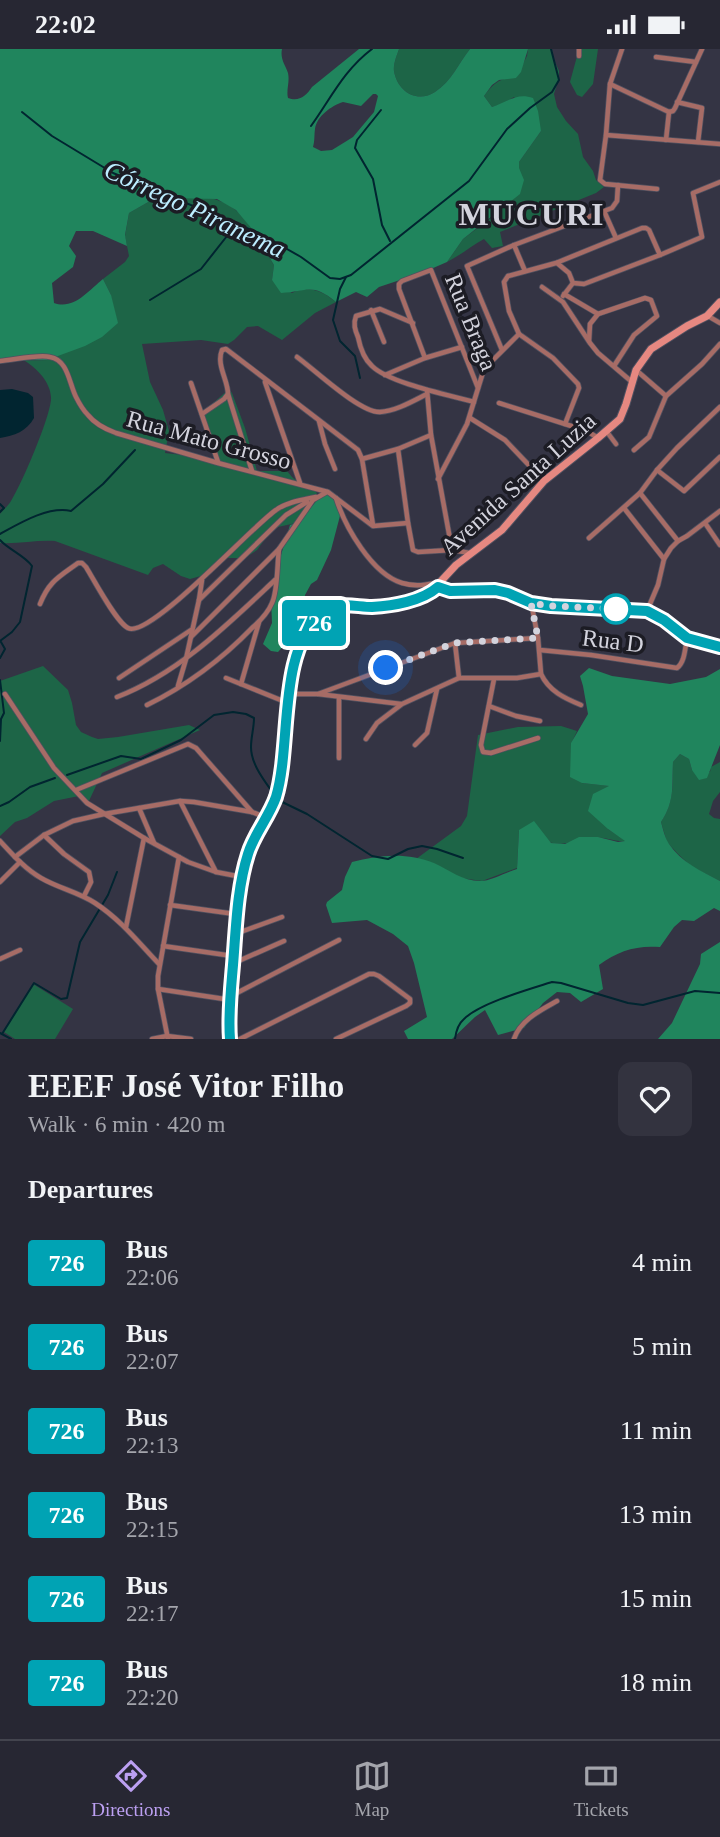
<!DOCTYPE html>
<html lang="en">
<head>
<meta charset="utf-8">
<style>
  :root { --surface:#272733; --page:#33333f; --text:#f1f3f6; --muted:#a4a5ac; --line:#43444e; --accent:#bca0f2 }
  body { margin:0; font-family:Georgia,serif; background:var(--page); color:var(--text); height:100vh; display:flex; flex-direction:column; font-size:26px; white-space:nowrap }
  * { box-sizing:border-box; margin:0 }
  p { font-size:23px; color:var(--muted) }
  .icon { flex:none; width:38px; height:38px; fill:none; stroke:currentColor; stroke-width:2; stroke-linecap:round; stroke-linejoin:round }
  .map { position:relative; height:990px; overflow:hidden }
  .panel { display:flex; flex-direction:column; background:var(--surface); flex:1 }
  .panel>* { flex:none }
  .badge { padding:0 14px; border-radius:5px; font-size:24px; line-height:46px }
  .you { position:absolute; width:35px; height:35px; margin:-18px; border:5px solid #fff; border-radius:50%; background:#1a73e8; box-shadow:0 0 0 10px #1a73e833 }
  .map>.badge { position:absolute; translate:-50% -50%; box-shadow:0 0 0 4px #fff }
  h2 { padding:0 28px; font-size:26px; line-height:63px }
  .round { display:grid; place-items:center; flex:none; width:74px; height:74px; border-radius:14px; background:var(--page) }
  .overview { display:flex; align-items:center; justify-content:space-between; height:119px; padding:0 28px }
  h1 { font-size:33px; font-weight:600; line-height:52px }
  ul { padding:0; list-style:none }
  li { display:flex; align-items:center; gap:21px; height:84px; padding:0 28px }
  li div { flex:1 }
  li b { display:block; font-size:26px }
  li em { font-style:normal }
  li .badge { min-width:77px; font-weight:700; text-align:center }
  .status { display:flex; justify-content:space-between; align-items:center; height:49px; padding:0 35px; background:var(--surface); direction:ltr }
  .status svg { height:19px; fill:currentColor }
  .tab-bar { display:flex; justify-content:space-around; align-items:center; height:98px; border-top:2px solid var(--line); background:var(--surface); font-size:19px; color:var(--muted) }
  .tab-bar a { display:grid; justify-items:center; gap:4px }
  .tab-bar .active { color:var(--accent) }
  .map>svg:first-child { display:block }
  .green { fill:#1d6547 }
  .forest { fill:#20855d; fill-rule:evenodd }
  .water { fill:#012530 }
  .lines { fill:none; stroke-linecap:round; stroke-linejoin:round }
  .stream { stroke:#012530; stroke-width:2 }
  .street-casing { stroke:#515160; stroke-width:6 }
  .secondary-casing { stroke:#515160; stroke-width:9 }
  .street { stroke:#a76c66; stroke-width:4.5 }
  .secondary { stroke:#e68881; stroke-width:7 }
  .line-casing { stroke:#fff; stroke-width:16 }
  .line { stroke:#00a3b4; stroke-width:10 }
  .walk { stroke:#d3d3dd; stroke-width:7; stroke-dasharray:0 12.6 }
  .stop-dot { fill:#fff; stroke:#00a3b4; stroke-width:3.5 }
  .labels { text-anchor:middle; stroke-width:7; stroke-linejoin:round; paint-order:stroke }
  .street-label { font-size:24px; fill:#d3d3dd; stroke:#1c1c24 }
  .water-label { font-size:26px; font-style:italic; fill:#bcedff; stroke:#1c1c24 }
  .district-label { font-size:32px; font-weight:bold; letter-spacing:2px; fill:#d3d3dd; stroke:#1c1c24 }
</style>
</head>
<body>
<div class="status"><b>22:02</b><svg viewBox="0 0 49 12"><path d="M0 12V9h3v3zM5 12V6h3v6zM10 12V3h3v9zM15 12V0h3v12zM26 1h20v11H26zM47 4h2v5h-2z"/></svg></div>
<div class="map">
<svg width="720" height="990" viewBox="0 0 720 990">
  <rect width="100%" height="100%" fill="#343444"/>
  <!-- green -->
  <g class="green">
    <path d="M399,0H470C458,15 452,32 435,43C417,55 397,42 394,22C393,15 397,6 399,0Z"/>
    <path d="M528,0H552L553,9L559,22V29L554,45L557,58L566,72L578,85L583,108L593,122L596,131L604,138L596,144L500,183L503,197L492,199L484,190C471,197 461,206 447,213L463,190L491,169L519,119V113L541,82L514,48L502,55L492,58L484,47C493,35 500,28 516,29L527,7Z"/>
    <path d="M579,0H598L593,35L582,48L577,46L570,33Z"/>
    <path d="M167,149C180,150 206,147 217,151C246,159 259,194 274,216L272,231L292,244C309,236 322,242 336,253L315,264L282,291L258,277L247,278L234,291L228,295L201,291L142,295L150,333L163,361L169,382L165,404L218,410L199,364L211,356L229,340L232,344L245,379L257,422H287C290,425 292,429 296,431C307,437 314,433 318,448L296,474L278,478L271,482L257,501L245,509H227L208,525L190,530L181,527L163,515L153,519L148,526L55,492C36,491 19,495 0,494V465C3,461 8,457 11,452C22,434 49,371 51,351C52,335 38,320 25,312L47,311L111,246L103,230L125,213L129,207L125,187L129,164L150,152Z"/>
    <path d="M43,617L68,641L72,654L76,676L81,683L92,688L98,690L118,688L189,676L200,681L102,724L88,754L79,747L54,752L27,769L15,773L0,787V632Z"/>
    <path d="M561,677L577,682L571,695L582,734L610,737L608,780L626,792C615,793 605,788 593,788C579,788 578,791 567,794C551,798 533,786 519,781L517,819L482,832L461,829L433,814L416,810L461,777L467,767L478,686L518,678Z"/>
    <path d="M680,705L689,710L692,721L710,723L711,718L720,713V743L713,752L709,765L714,769L720,770V832L692,818L678,805L667,793L661,773C674,754 673,734 673,713Z"/>
    <path d="M33,935L73,960L55,990H15L4,983Z"/>
  </g>
  <!-- forest -->
  <g class="forest">
    <path d="M0,0H282C280,10 285,15 288,24C290,33 286,41 288,49C299,53 306,47 312,38L359,0H399C397,6 393,15 394,22C397,42 417,55 435,43C452,32 458,15 470,0H528L521,23L516,29L499,31L492,36L484,47L492,58C507,53 517,43 533,49L538,62L541,82L519,113V119L524,131L520,145L463,190L447,213L424,223L379,238L367,248L356,243L336,253C311,233 308,243 281,244L272,231L274,216L252,180L236,161L217,150L168,149L150,152L129,164L125,186L127,197L93,182H76L69,197L76,207L73,218L52,234L54,254C74,261 88,242 103,230L111,246L118,274L102,288L85,297L47,311L0,312ZM373,45H376L378,47L374,63L353,88L345,93L332,101L321,102L313,98C315,91 314,87 315,80C317,67 331,57 343,53L361,57Z"/>
    <path d="M326,444L334,449L341,463L331,501L317,531L311,535L305,546L304,562L298,580L278,603L271,602L263,595L272,574L271,550L275,535V526L290,476C306,472 312,452 326,444Z"/>
    <path d="M589,619L612,627L670,635L706,628L720,620V696L707,729L699,731L692,721L689,710L680,705L673,713C672,737 675,752 661,773C663,780 665,789 669,795C681,813 701,822 720,832V862L714,859L694,872L682,871L674,878L660,898C636,896 618,902 599,916L603,940L581,953L570,944L557,943L543,954L524,979L498,986L485,961L475,968L452,990H408L404,982L427,968L414,914L408,897L393,885L367,871L332,874L326,856L327,853L342,841L345,828L352,813C379,806 407,803 434,814C449,821 463,832 480,832C491,832 506,823 517,820L519,781L534,772L551,794L565,795L579,788H598L618,793L625,792L608,780L588,762L593,745L609,737L582,734L570,728L571,694L588,665L583,637L580,627Z"/>
    <path d="M720,893V990H658L672,974L700,915L701,905Z"/>
  </g>
  <!-- water -->
  <path class="water" d="M12,340L28,344L33,348L34,369C27,382 14,387 0,389V341Z"/>
  <g class="lines">
    <!-- stream -->
    <g class="stream">
      <path d="M381,61L357,91L355,99L373,130L382,176L390,192"/>
      <path d="M22,63L52,87L113,124L259,184L301,208L330,229L340,230L351,226L469,132L507,80L530,59L552,43L559,31L551,0"/>
      <path d="M311,77C331,49 344,21 372,0"/>
      <path d="M346,228L340,240L333,271L340,292L355,307L360,329"/>
      <path d="M150,251L201,220L227,187L239,176"/>
      <path d="M0,455L4,459L0,463"/>
      <path d="M0,485C20,474 48,457 71,462L103,435L135,401"/>
      <path d="M0,491C9,501 24,506 32,517L20,573L12,583L0,592"/>
      <path d="M0,609L5,600L1,593"/>
      <path d="M0,631L4,664L1,670L0,692"/>
      <path d="M67,726L121,707L141,710L181,691L214,666L233,663L246,665L254,669C254,679 251,688 251,698C251,715 264,731 273,744"/>
      <path d="M278,751L307,765L372,807L388,810L408,800L422,797L437,800L463,809"/>
      <path d="M0,757L9,753L30,738L55,729"/>
      <path d="M0,984L11,990"/>
      <path d="M2,985L34,934L61,950L67,949L80,893L108,846L117,823"/>
      <path d="M455,990C456,982 458,975 464,970C480,954 530,940 552,933L561,934L628,954L643,956L695,942L720,944"/>
    </g>
    <!-- street casing -->
    <g class="street-casing">
      <g id="street">
        <path d="M622,0L610,35L606,86L600,131L605,135L657,140"/>
        <path d="M579,7V0"/>
        <path d="M656,8L696,13"/>
        <path d="M610,35L669,63"/>
        <path d="M677,53L702,59L698,93"/>
        <path d="M669,63L673,62L675,59L702,0"/>
        <path d="M606,86L720,95"/>
        <path d="M666,91L669,63"/>
        <path d="M604,162L616,189"/>
        <path d="M514,196L525,222"/>
        <path d="M557,214L569,224L573,234L584,235L660,206L702,188L693,144L720,133"/>
        <path d="M542,238L563,253L590,294L598,304L632,333"/>
        <path d="M564,245L598,265L645,249L651,251L657,267L634,286L614,317"/>
        <path d="M563,247L573,234"/>
        <path d="M371,261L384,293"/>
        <path d="M708,267L720,274"/>
        <path d="M413,274L380,260L356,267C353,275 355,281 358,288C360,298 364,310 372,317C389,334 449,346 474,353"/>
        <path d="M589,292L590,275L598,265"/>
        <path d="M502,301L467,217L514,196L612,159L617,152L618,136"/>
        <path d="M297,308C315,321 360,364 380,363C396,362 413,352 427,345"/>
        <path d="M425,309L399,240V235L402,232L431,221L478,339"/>
        <path d="M0,312C13,311 39,305 50,308C68,311 69,334 76,348C79,354 83,361 88,366C95,375 105,380 116,384L218,414L328,443L373,477L408,474"/>
        <path d="M636,321L666,347"/>
        <path d="M385,326L425,309L462,298"/>
        <path d="M265,333L300,434"/>
        <path d="M191,334L218,413"/>
        <path d="M427,341L431,386L452,501"/>
        <path d="M228,345L252,422"/>
        <path d="M499,354L587,382L598,389"/>
        <path d="M202,365L224,350L228,345C228,331 216,316 222,301L226,300L358,401L362,410L373,476"/>
        <path d="M470,369L505,391L544,432"/>
        <path d="M319,372L325,395L335,420"/>
        <path d="M565,375L579,339L578,335L553,309L519,285L509,262L504,233L508,227L556,214L642,179H646L649,181L660,206"/>
        <path d="M607,383L616,395"/>
        <path d="M398,400L408,474L413,501L418,503L452,501L470,504"/>
        <path d="M634,401L649,388L666,347L702,315L720,295"/>
        <path d="M362,410L398,400L431,386"/>
        <path d="M657,421L684,442L720,408"/>
        <path d="M438,430L467,375L484,320L519,285"/>
        <path d="M640,444L678,492"/>
        <path d="M336,449C345,478 372,525 402,534C415,538 427,536 440,533"/>
        <path d="M624,459L664,510"/>
        <path d="M705,474L720,496"/>
        <path d="M589,489L640,444L657,421L677,399L720,358"/>
        <path d="M437,538L450,542L495,541L508,544L531,553L551,557L642,561L664,571L687,589L720,598"/>
        <path d="M199,551L286,466L307,453"/>
        <path d="M531,553L538,589L541,625C549,642 564,649 581,656"/>
        <path d="M40,555C49,532 59,528 78,514H82L86,518C94,531 116,573 128,579C149,591 253,476 276,461C287,453 302,451 316,448"/>
        <path d="M647,562L658,536L664,510L671,499L678,492L687,487L720,462"/>
        <path d="M191,588L279,500L313,451L327,443"/>
        <path d="M455,594L459,629"/>
        <path d="M540,601L591,606L677,619C685,613 685,599 687,589"/>
        <path d="M119,629L191,581"/>
        <path d="M226,629L288,654"/>
        <path d="M494,630L481,696L483,703L491,704L538,689"/>
        <path d="M241,635L259,573"/>
        <path d="M178,637L186,610L199,551L202,531"/>
        <path d="M5,645L54,719L87,754L144,789L188,813L216,823L242,828"/>
        <path d="M290,645H318L401,655"/>
        <path d="M318,645L455,594L538,589"/>
        <path d="M117,648C179,624 227,576 275,531"/>
        <path d="M147,656C186,637 222,610 252,579C260,572 268,564 272,554C278,541 277,516 279,500"/>
        <path d="M489,657L516,667L540,672"/>
        <path d="M366,690L377,674L402,655L459,629H517L541,625"/>
        <path d="M415,696L427,684L437,640"/>
        <path d="M339,709V648"/>
        <path d="M76,741L188,695L196,699L252,763"/>
        <path d="M180,752L216,823"/>
        <path d="M139,759L154,794"/>
        <path d="M44,786L64,805L89,823L91,833L84,847"/>
        <path d="M0,792C12,805 25,820 41,829C58,839 78,843 95,854C121,871 138,893 159,915"/>
        <path d="M15,808L44,786L73,772L104,765L180,752L194,753L252,763L265,768"/>
        <path d="M0,833L20,813"/>
        <path d="M170,856L235,865"/>
        <path d="M126,878L144,789"/>
        <path d="M235,885L282,868"/>
        <path d="M163,897L233,907"/>
        <path d="M0,910L20,901"/>
        <path d="M234,914L284,892"/>
        <path d="M158,940L231,951"/>
        <path d="M231,947L339,891"/>
        <path d="M152,990L167,987L191,990"/>
        <path d="M168,990L158,940V927L179,808"/>
        <path d="M240,990L369,925H374L379,927L410,950V954L406,957L336,990"/>
        <path d="M514,990C520,971 541,961 557,952"/>
      </g>
    </g>
    <!-- secondary casing -->
    <g class="secondary-casing">
      <path id="secondary" d="M230,990V971L236,865L245,813L252,793L276,748L293,620L307,585L318,568L332,558L343,556L380,557L410,551L430,544L456,516L502,481L544,432L598,389L620,370L626,355L636,321L651,300L687,277L707,267L720,253"/>
    </g>
    <!-- street -->
    <use href="#street" class="street"/>
    <!-- secondary -->
    <use href="#secondary" class="secondary"/>
  </g>
  <g class="lines">
    <!-- line casing -->
    <g class="line-casing">
      <path id="line" d="M230,990C228,966 231,940 233,916C236,880 237,839 248,805C254,785 269,768 276,748C292,695 277,604 321,565C336,551 355,558 372,558C393,557 422,552 438,538L450,542L495,541L508,544L531,554L551,557L647,562L664,571L687,589L720,598"/>
    </g>
    <!-- line -->
    <use href="#line" class="line"/>
    <!-- walk -->
    <path class="walk" d="M386,619L455,594L538,589L531,554L551,557L620,560H616"/>
  </g>
  <!-- markers -->
  <circle class="stop-dot" cx="616" cy="560" r="14"/>
  <g class="labels">
    <!-- street labels -->
    <g class="street-label">
      <text transform="translate(471 273) rotate(68)" y="8">Rua Braga</text>
      <text transform="translate(209 391) rotate(15)" y="8">Rua Mato Grosso</text>
      <text transform="translate(518 435) rotate(-42)" y="8">Avenida Santa Luzia</text>
      <text transform="translate(613 592) rotate(7)" y="8">Rua D</text>
    </g>
    <!-- water labels -->
    <g class="water-label">
      <text transform="translate(195 160) rotate(25)" y="9">Córrego Piranema</text>
    </g>
    <!-- district labels -->
    <g class="district-label">
      <text x="532" y="176">MUCURI</text>
    </g>
  </g>
</svg>
<div class="you" style="left:386px;top:619px"></div>
<b class="badge" style="left:314px;top:574px;background:#00a3b4;color:#fff">726</b>
</div>
<section class="panel">
<div class="overview"><div><h1>EEEF José Vitor Filho</h1><p>Walk · 6 min · 420 m</p></div><a class="round"><svg class="icon" aria-label="heart" viewBox="0 0 24 24"><path d="M12 20l-8-8c-3-5 5-10 8-4 3-6 11-1 8 4z"/></svg></a></div>
<h2>Departures</h2>
<ul>
<li><span class="badge" style="background:#00a3b4;color:#fff">726</span><div><b>Bus</b><p>22:06</p></div><em>4 min</em></li>
<li><span class="badge" style="background:#00a3b4;color:#fff">726</span><div><b>Bus</b><p>22:07</p></div><em>5 min</em></li>
<li><span class="badge" style="background:#00a3b4;color:#fff">726</span><div><b>Bus</b><p>22:13</p></div><em>11 min</em></li>
<li><span class="badge" style="background:#00a3b4;color:#fff">726</span><div><b>Bus</b><p>22:15</p></div><em>13 min</em></li>
<li><span class="badge" style="background:#00a3b4;color:#fff">726</span><div><b>Bus</b><p>22:17</p></div><em>15 min</em></li>
<li><span class="badge" style="background:#00a3b4;color:#fff">726</span><div><b>Bus</b><p>22:20</p></div><em>18 min</em></li>
</ul>
</section>
<nav class="tab-bar">
<a class="active"><svg class="icon" aria-label="directions" viewBox="0 0 24 24"><path d="M12 3l9 9-9 9-9-9zM9 14v-3h6M13 9l2 2-2 2"/></svg>Directions</a>
<a><svg class="icon" aria-label="map" viewBox="0 0 24 24"><path d="M3 6l6-2 6 2 6-2v14l-6 2-6-2-6 2zM9 4v14M15 6v14"/></svg>Map</a>
<a><svg class="icon" aria-label="tickets" viewBox="0 0 24 24"><path d="M3 7h18v10H3zM15 7v10"/></svg>Tickets</a>
</nav>
</body>
</html>
